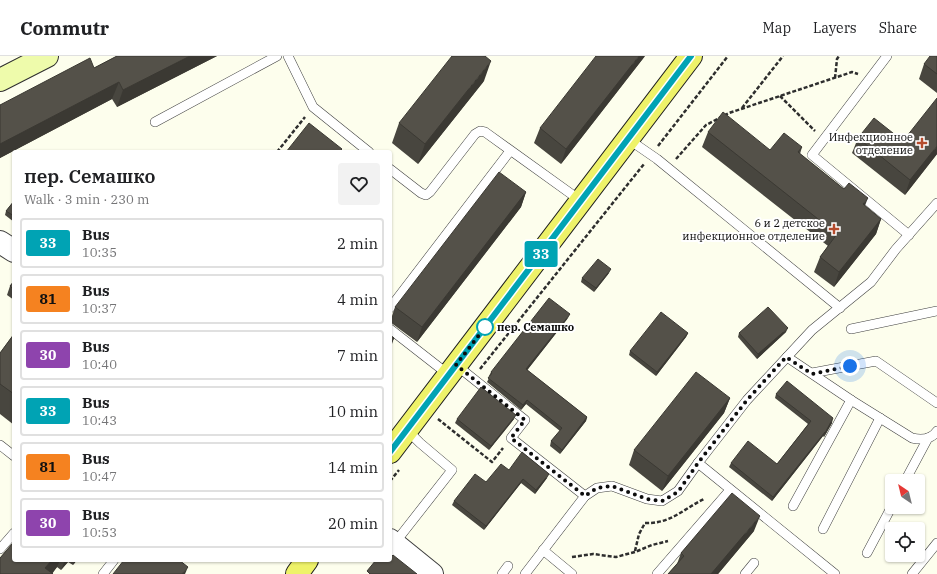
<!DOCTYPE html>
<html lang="en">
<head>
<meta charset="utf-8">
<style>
  :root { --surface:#fff; --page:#f2f2f2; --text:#202124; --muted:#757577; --line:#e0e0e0 }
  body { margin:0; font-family:"IBM Plex Serif",serif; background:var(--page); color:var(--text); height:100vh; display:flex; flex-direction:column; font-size:15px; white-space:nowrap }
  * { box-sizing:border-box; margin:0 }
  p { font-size:13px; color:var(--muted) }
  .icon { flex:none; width:22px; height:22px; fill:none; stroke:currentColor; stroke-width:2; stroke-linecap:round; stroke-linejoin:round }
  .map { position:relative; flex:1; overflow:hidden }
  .side { position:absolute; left:12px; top:94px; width:380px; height:412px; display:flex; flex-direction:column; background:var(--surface); border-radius:4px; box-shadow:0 1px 3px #0004 }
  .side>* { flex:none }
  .badge { padding:0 8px; border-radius:3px; font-size:14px; line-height:26px }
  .needle { width:26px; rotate:325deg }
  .tools { position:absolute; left:885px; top:418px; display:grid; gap:8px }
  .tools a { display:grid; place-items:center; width:40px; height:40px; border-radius:4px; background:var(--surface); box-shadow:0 1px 3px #0004; font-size:20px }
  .you { position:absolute; width:20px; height:20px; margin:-10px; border:3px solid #fff; border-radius:50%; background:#1a73e8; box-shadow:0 0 0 6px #1a73e833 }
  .map>.badge { position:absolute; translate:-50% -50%; box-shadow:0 0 0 2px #fff }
  .round { display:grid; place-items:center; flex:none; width:42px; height:42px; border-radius:4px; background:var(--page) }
  .headline { display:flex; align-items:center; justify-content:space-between; height:68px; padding:0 12px }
  h1 { font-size:19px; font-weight:600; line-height:30px }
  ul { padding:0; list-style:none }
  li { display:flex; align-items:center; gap:12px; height:50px; margin:0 8px 6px; padding:0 4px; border:2px solid var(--line); border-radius:4px }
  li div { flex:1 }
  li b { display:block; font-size:15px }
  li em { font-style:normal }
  li .badge { min-width:44px; font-weight:700; text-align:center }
  header { display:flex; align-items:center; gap:24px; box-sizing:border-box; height:56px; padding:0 20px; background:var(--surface); border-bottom:1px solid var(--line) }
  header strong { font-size:19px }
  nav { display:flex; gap:22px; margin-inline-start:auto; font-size:14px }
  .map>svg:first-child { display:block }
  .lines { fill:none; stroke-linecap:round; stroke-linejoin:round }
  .service-casing { stroke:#3f3f3f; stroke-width:10 }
  .tertiary-casing { stroke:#3f3f3f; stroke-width:24 }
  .secondary-casing { stroke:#2e2e2e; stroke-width:24 }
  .primary-casing { stroke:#1d1d1d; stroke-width:24 }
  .path { stroke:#2e2e2e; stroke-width:2.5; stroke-dasharray:4 2; stroke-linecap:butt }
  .service { stroke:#fff; stroke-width:9 }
  .tertiary { stroke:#fff; stroke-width:22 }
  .secondary { stroke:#eefbab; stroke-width:22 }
  .primary { stroke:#eef269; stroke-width:22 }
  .wall { fill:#48463f }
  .shaded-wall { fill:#3b3933 }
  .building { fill:#545149; stroke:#3b3933 }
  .line-casing { stroke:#fff; stroke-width:9 }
  .line { stroke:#00a3b4; stroke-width:6 }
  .walk { stroke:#0c0c0c; stroke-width:4; stroke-dasharray:0 7.2 }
  .poi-dot { fill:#b54b2c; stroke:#fff; stroke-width:1.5 }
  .stop-dot { fill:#fff; stroke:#00a3b4; stroke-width:2 }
  .labels { text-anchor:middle; stroke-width:4; stroke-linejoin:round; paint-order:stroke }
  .poi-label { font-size:11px; fill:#0c0c0c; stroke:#fff; text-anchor:end }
  .stop-label { font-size:11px; font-weight:bold; fill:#0c0c0c; stroke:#fff; text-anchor:start }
</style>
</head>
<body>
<header>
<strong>Commutr</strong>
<nav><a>Map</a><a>Layers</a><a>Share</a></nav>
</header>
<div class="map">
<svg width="937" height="518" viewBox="0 0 937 518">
  <rect width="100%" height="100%" fill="#fdfeed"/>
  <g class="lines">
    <!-- service casing -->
    <g class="service-casing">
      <g id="service">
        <path d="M288,0L313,51L369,96"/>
        <path d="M887,0L812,99L909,179"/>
        <path d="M155,66L277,0"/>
        <path d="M628,83L657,103L840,252"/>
        <path d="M390,113L421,137L426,139L430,136L475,78L480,75L485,76L581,145"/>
        <path d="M390,252L510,95"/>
        <path d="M390,273L449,319"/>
        <path d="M851,273L937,255"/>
        <path d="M787,301L851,344L912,382C921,384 931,384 937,375"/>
        <path d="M456,309L525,364L511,382L585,440"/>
        <path d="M812,317L876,305L937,347"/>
        <path d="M0,389L14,400"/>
        <path d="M698,407L835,518"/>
        <path d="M905,425L928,382"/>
        <path d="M793,450L851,344"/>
        <path d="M823,473L880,362"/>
        <path d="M394,488L452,414L420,387L407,374"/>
        <path d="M0,493L14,477"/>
        <path d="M543,494L572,518"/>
        <path d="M867,497L892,450"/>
        <path d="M103,518L114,504"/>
        <path d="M502,518L508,510"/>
        <path d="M525,518L585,440L597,432L612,430L647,443L662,445L678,435L698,407L747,344L812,274L871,226L896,193L937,147"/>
        <path d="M657,518L730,434"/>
        <path d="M745,518L754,507"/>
        <path d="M912,518L937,487"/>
      </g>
    </g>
    <!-- tertiary casing -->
    <g class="tertiary-casing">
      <g id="tertiary">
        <path d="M0,186L14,195"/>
        <path d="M390,484L432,518"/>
      </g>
    </g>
    <!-- secondary casing -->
    <g class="secondary-casing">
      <path id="secondary" d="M0,24L47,0"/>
    </g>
    <!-- primary casing -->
    <g class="primary-casing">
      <g id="primary">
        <path d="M390,396L691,0"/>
        <path d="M297,518L307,504"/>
      </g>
    </g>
    <!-- path -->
    <g class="path">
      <path d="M835,22L837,3L839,0"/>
      <path d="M780,40L815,75"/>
      <path d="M742,52L783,0"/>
      <path d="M658,90L728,0"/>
      <path d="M277,96L305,61"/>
      <path d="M676,103L706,69L729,57L852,16L858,18"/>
      <path d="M480,313L644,108"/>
      <path d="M438,363L492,406L503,392"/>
      <path d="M390,425L399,414"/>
      <path d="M635,495L639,478L645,467C650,467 654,467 658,466C675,463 689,450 704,443"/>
      <path d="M572,501L593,498L616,501L635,496L652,489L668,485"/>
    </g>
    <!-- service -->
    <use href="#service" class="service"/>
    <!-- tertiary -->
    <use href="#tertiary" class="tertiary"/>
    <!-- secondary -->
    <use href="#secondary" class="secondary"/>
    <!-- primary -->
    <use href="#primary" class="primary"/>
  </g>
  <!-- wall -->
  <g class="wall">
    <path d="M117,0H217L117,51L112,43L0,102V49L94,12Z"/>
    <path d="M645,0L561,108L534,87L540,72Z"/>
    <path d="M937,0V37L919,23L924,8Z"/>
    <path d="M484,25L418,108L392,87L399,67Z"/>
    <path d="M708,76L770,94L802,91L800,98L881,163L876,178L834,231L814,216L820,201L828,190L702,91Z"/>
    <path d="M858,82L903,85L937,98L905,139L852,97Z"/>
    <path d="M526,136L521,151L417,286L390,266L395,251Z"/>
    <path d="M14,145V166L5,159L6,155Z"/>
    <path d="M609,217L594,236L581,226L582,222Z"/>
    <path d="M14,225V244L7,239L10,230Z"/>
    <path d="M568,262L527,314L587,361L586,365L560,398L550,390L551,385L560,375L526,348L521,354L487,326L490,320H489L491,316Z"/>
    <path d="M786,276L757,303L738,281L739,277Z"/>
    <path d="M688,277L686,281L656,320L629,299L630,295Z"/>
    <path d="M14,278V369L0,358V297Z"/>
    <path d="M776,338L832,367L824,381L823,380L772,445L729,411L731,407L777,408L808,368L775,342Z"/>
    <path d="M730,342L724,357L662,435L629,409L634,394Z"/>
    <path d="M457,363H514L489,394L455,367Z"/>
    <path d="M509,414L547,422L535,438L521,427L484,474L452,449L454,445Z"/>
    <path d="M754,475L718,518H668L677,508L681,497Z"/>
    <path d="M12,488L14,489V504H77L73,509L68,506L61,514L57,511L52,517L53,518H0V502Z"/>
  </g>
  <!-- shaded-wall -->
  <g class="shaded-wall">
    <path d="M190,0H217L117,51L123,34Z"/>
    <path d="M639,0H645L561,108L566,93Z"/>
    <path d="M491,5L484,25L418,108L425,88Z"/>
    <path d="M119,26L112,43L0,102V88Z"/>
    <path d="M937,90V98L905,139L910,124Z"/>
    <path d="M526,136L521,151L417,286L422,271Z"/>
    <path d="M868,142L862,157L863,148Z"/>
    <path d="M881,163L876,178L834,231L839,216Z"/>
    <path d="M611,213L609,217L594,236L596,232Z"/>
    <path d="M570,258L568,262L525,317L526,313Z"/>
    <path d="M788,272L786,276L757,303L758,298Z"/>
    <path d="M688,277L686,281L656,320L657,316Z"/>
    <path d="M394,282L390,294V288Z"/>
    <path d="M730,342L724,357L662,435L668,420Z"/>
    <path d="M527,344L526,348L521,354L523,349Z"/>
    <path d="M516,359L514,363L489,394L491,390Z"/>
    <path d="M587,361L586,365L560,398L562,394Z"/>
    <path d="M833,362L832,367L824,381L825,377Z"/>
    <path d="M825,376L823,380L772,445L773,441Z"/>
    <path d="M549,418L547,422L535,438L536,434Z"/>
    <path d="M523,423L521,427L484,474L486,470Z"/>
    <path d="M760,460L754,475L718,518H711Z"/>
    <path d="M52,504H60L57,511L52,518L45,512Z"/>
    <path d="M65,504H69L68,506L61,514Z"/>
    <path d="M75,504H77L73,509Z"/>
    <path d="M188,511L185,518H182Z"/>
  </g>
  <!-- building -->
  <g class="building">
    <path d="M117,0H190L123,34L119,26L0,88V49L90,2L94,12Z"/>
    <path d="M452,0H485L491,5L425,88L399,67Z"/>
    <path d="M596,0H639L566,93L540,72Z"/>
    <path d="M930,0H937V18L924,8Z"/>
    <path d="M937,42V90L910,124L858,82L874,62L903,85Z"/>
    <path d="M723,56L770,94L784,77L802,91L798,96L844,133L849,127L868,142L863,148L881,163L839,216L820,201L837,178L708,76Z"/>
    <path d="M309,67L342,93L339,96H286Z"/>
    <path d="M499,116L526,136L422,271L395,251Z"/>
    <path d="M14,145V160L6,155Z"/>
    <path d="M598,203L611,213L596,232L582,222Z"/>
    <path d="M14,225V234L10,230Z"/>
    <path d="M549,242L570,258L526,313L587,361L562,394L551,385L562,372L527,344L523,349L488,322L492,317L491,316Z"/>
    <path d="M768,251L788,272L758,298L739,277Z"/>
    <path d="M661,256L688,277L657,316L630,295Z"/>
    <path d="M14,278V338L0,328V297Z"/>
    <path d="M390,279L394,282L390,288Z"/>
    <path d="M696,316L730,342L668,420L634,394Z"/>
    <path d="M787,325L833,362L825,377V376L773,441L731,407L748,385L777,408L811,365L776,338Z"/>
    <path d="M481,331L516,359L491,390L457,363Z"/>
    <path d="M522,396L549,418L536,434L523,423L486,470L454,445L475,418L486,426L501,408L509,414Z"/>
    <path d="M732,437L760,460L711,518H668L684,500L681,497Z"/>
    <path d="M12,488L14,489V504H52L45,512L53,518H0V502Z"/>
    <path d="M390,498L392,500L393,499L417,518H370L367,515L376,504H390Z"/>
    <path d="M124,504H179L188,511L182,518H113Z"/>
  </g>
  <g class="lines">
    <!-- line casing -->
    <g class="line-casing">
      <path id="line" d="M390,396L691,0"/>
    </g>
    <!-- line -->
    <use href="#line" class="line"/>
    <!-- walk -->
    <path class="walk" d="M485,271L486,270L456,309L525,364L511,382L585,440L597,432L612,430L647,443L662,445L678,436L698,407L747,344L786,301L812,318L850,310"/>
  </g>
  <!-- markers -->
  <g class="poi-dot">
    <path d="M920 81h4v4h4v4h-4v4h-4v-4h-4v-4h4z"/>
    <path d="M832 167h4v4h4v4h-4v4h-4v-4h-4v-4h4z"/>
  </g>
  <circle class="stop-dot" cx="485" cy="271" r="8"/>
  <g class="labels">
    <!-- poi labels -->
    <g class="poi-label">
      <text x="913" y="85">Инфекционное<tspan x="913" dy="13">отделение</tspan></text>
      <text x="825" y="171">6 и 2 детское<tspan x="825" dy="13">инфекционное отделение</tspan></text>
    </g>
    <!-- stop labels -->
    <g class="stop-label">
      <text x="497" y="275">пер. Семашко</text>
    </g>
  </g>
</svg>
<div class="tools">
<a><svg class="needle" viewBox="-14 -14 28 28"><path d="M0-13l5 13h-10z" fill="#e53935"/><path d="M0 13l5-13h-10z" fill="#757577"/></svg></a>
<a><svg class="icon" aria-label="locate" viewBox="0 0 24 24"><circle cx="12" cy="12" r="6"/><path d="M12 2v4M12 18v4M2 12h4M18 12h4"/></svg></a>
</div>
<div class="you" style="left:850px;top:310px"></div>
<b class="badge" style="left:541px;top:198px;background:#00a3b4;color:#fff">33</b>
<section class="side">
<div class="headline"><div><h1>пер. Семашко</h1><p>Walk · 3 min · 230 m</p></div><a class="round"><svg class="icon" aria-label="heart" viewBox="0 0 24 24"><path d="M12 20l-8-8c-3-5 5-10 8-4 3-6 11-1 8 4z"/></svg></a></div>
<ul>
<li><span class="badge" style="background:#00a3b4;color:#fff">33</span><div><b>Bus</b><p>10:35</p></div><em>2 min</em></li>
<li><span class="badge" style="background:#f58220;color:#111">81</span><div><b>Bus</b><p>10:37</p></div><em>4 min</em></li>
<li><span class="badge" style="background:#8e44ad;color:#fff">30</span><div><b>Bus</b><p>10:40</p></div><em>7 min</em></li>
<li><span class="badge" style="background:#00a3b4;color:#fff">33</span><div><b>Bus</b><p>10:43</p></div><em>10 min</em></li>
<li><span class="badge" style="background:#f58220;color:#111">81</span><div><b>Bus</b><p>10:47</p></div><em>14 min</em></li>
<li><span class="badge" style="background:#8e44ad;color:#fff">30</span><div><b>Bus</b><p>10:53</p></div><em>20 min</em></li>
</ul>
</section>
</div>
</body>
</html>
